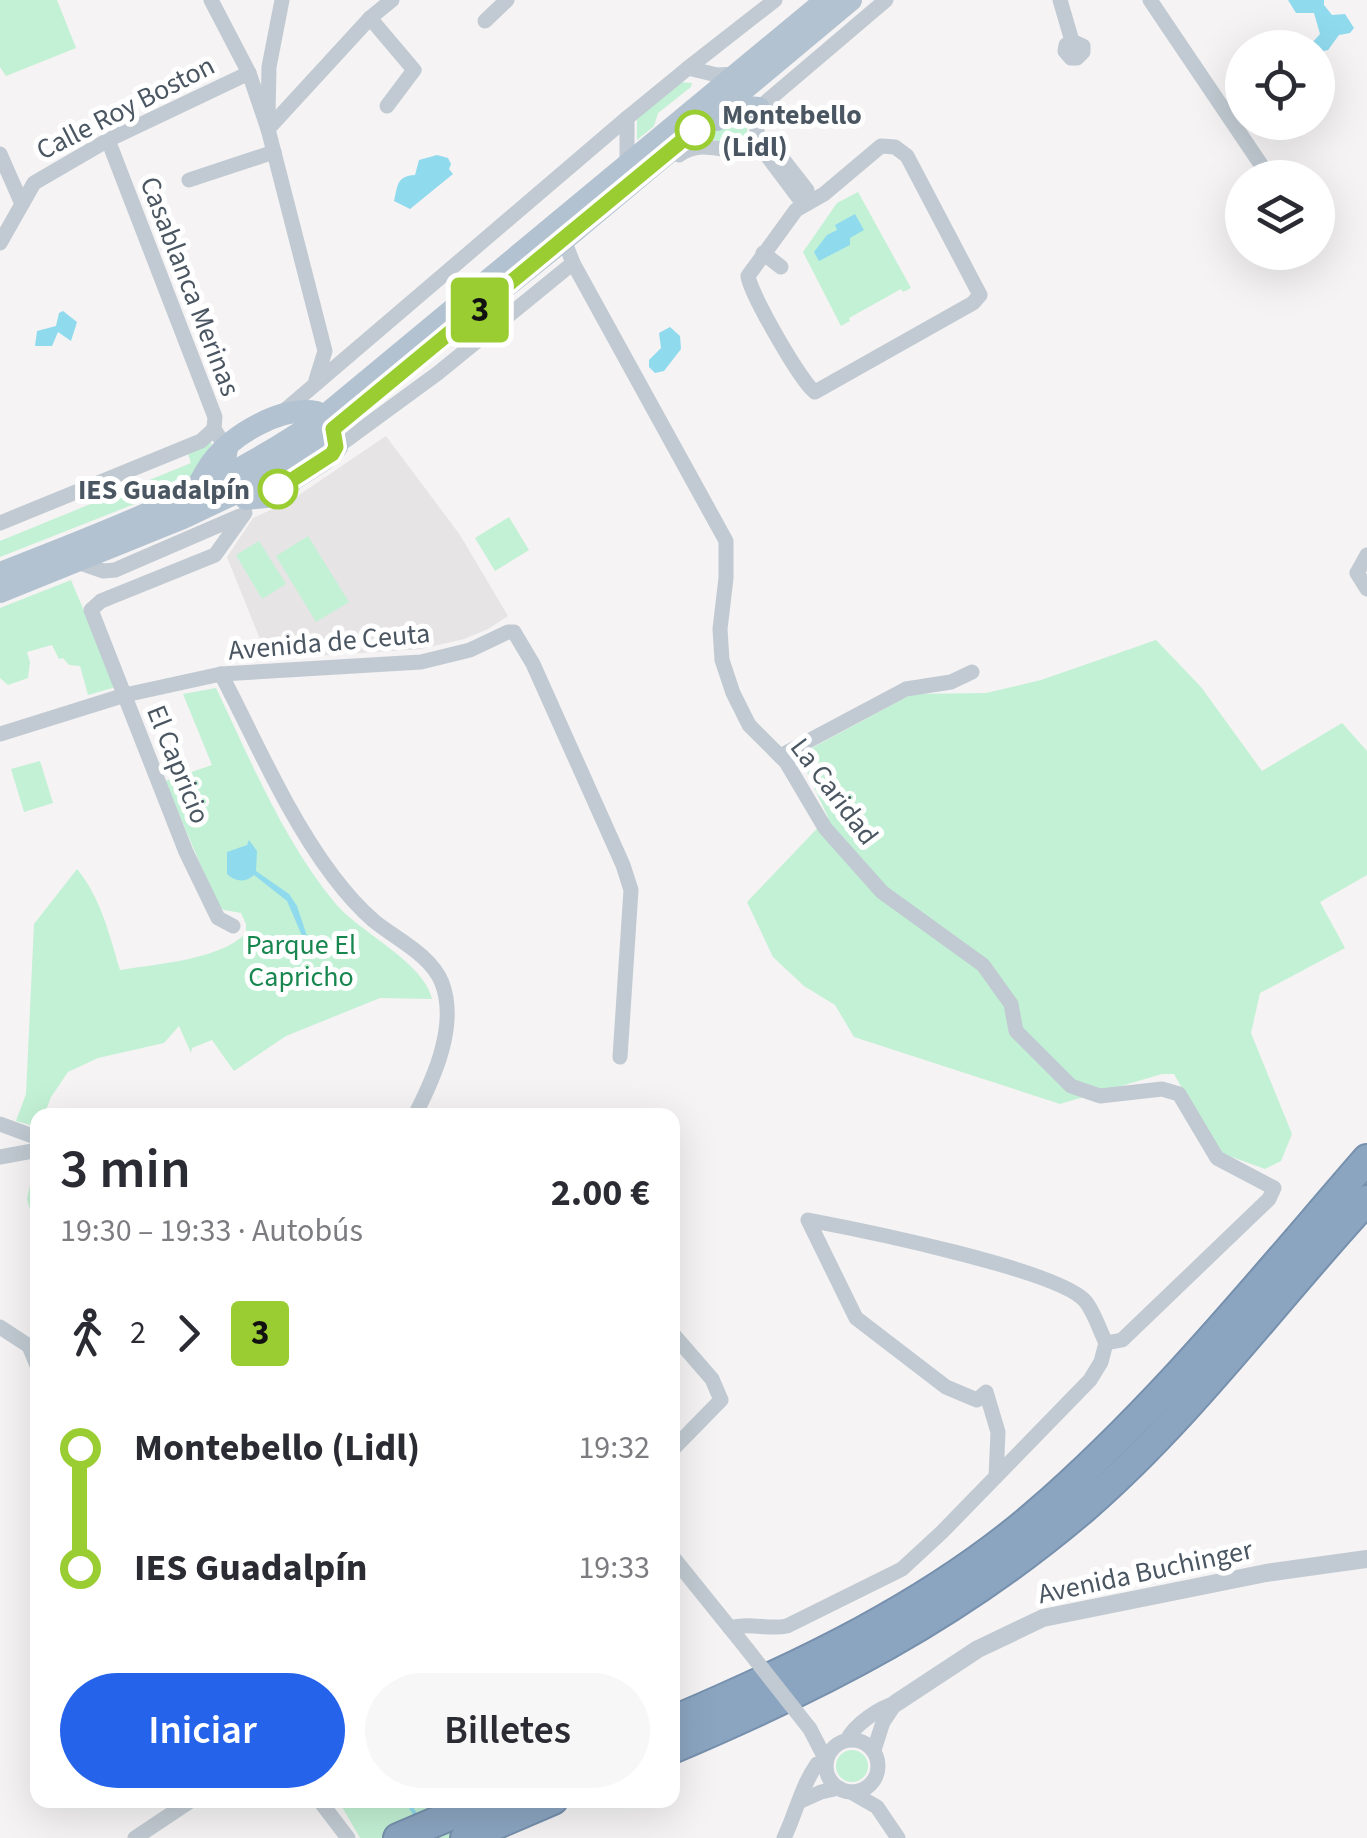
<!DOCTYPE html>
<html lang="es">
<head>
<meta charset="utf-8">
<style>
  :root { --surface:#fff; --page:#f7f7f7; --text:#2b2b33; --muted:#7c7c81; --accent:#2563eb }
  body { margin:0; font-family:"Source Sans 3",sans-serif; background:var(--page); color:var(--text); height:100vh; display:flex; flex-direction:column; font-size:38px; white-space:nowrap }
  * { box-sizing:border-box; margin:0 }
  p { font-size:32px; color:var(--muted) }
  .icon { flex:none; width:55px; height:55px; fill:none; stroke:currentColor; stroke-width:2; stroke-linecap:round; stroke-linejoin:round }
  .map { position:relative; flex:1; overflow:hidden }
  .details { position:absolute; left:30px; top:1108px; width:650px; height:700px; display:flex; flex-direction:column; background:var(--surface); border-radius:20px; box-shadow:0 10px 40px #0002 }
  .details>* { flex:none }
  .badge { padding:0 20px; border-radius:8px; font-size:35px; line-height:65px }
  .fabs { position:absolute; left:1225px; top:30px; display:grid; gap:20px }
  .fabs a { display:grid; place-items:center; width:110px; height:110px; border-radius:50%; background:var(--surface); box-shadow:0 10px 40px #0002; font-size:50px }
  .map>.badge { position:absolute; translate:-50% -50%; box-shadow:0 0 0 5px #fff }
  .legs { display:flex; align-items:center; gap:15px; height:110px; padding:0 30px; font-size:32px }
  .legs p { margin-inline-start:auto }
  .summary { display:flex; align-items:center; justify-content:space-between; height:170px; padding:0 30px }
  h1 { font-size:55px; font-weight:600; line-height:75px }
  .action { display:flex; gap:20px; margin-top:auto; padding:20px 30px }
  .action a { flex:1; height:115px; border-radius:60px; background:var(--accent); color:#fff; font-size:40px; font-weight:600; line-height:115px; text-align:center }
  .action a+a { background:var(--page); color:var(--text) }
  ul { padding:0 30px; list-style:none }
  li { display:flex; align-items:center; gap:35px; height:120px; font-size:38px }
  li i { display:grid; place-items:center; width:15px; height:100%; margin:0 12px; background:currentColor }
  li i::after { content:''; width:25px; height:25px; margin:-12px; border:8px solid; border-radius:50%; background:var(--surface) }
  li p { margin-inline-start:auto }
  li:first-child i { background:linear-gradient(#0000 50%,currentColor 0) }
  li:last-child i { background:linear-gradient(currentColor 50%,#0000 0) }
  .map>svg:first-child { display:block }
  .education { fill:#e6e4e5 }
  .green { fill:#c3f1d5 }
  .water { fill:#90daee }
  .lines { fill:none; stroke-linecap:round; stroke-linejoin:round }
  .stream { stroke:#90daee; stroke-width:4 }
  .motorway-casing { stroke:#7690ad; stroke-width:32 }
  .minor { stroke:#c1cad2; stroke-width:15 }
  .tertiary { stroke:#c1cad2; stroke-width:18 }
  .primary { stroke:#b3c2d1; stroke-width:22 }
  .motorway { stroke:#8ba5c1; stroke-width:28 }
  .minor-bridge { stroke:#c1cad2; stroke-width:15 }
  .line-1-casing { stroke:#fff; stroke-width:22 }
  .line-1 { stroke:#9acd32; stroke-width:15 }
  .stop-1-dot { fill:#fff; stroke:#9acd32; stroke-width:5 }
  .labels { text-anchor:middle; stroke-width:10; stroke-linejoin:round; paint-order:stroke }
  .street-label { font-size:28px; fill:#4a5661; stroke:#fff }
  .stop-label { font-size:28px; font-weight:bold; fill:#4a5661; stroke:#fff; text-anchor:start }
  .park-label { font-size:28px; fill:#17864f; stroke:#fff }
</style>
</head>
<body>
<div class="map">
<svg width="1367" height="1838" viewBox="0 0 1367 1838">
  <rect width="100%" height="100%" fill="#f5f3f3"/>
  <!-- education -->
  <path class="education" d="M386,436L460,535L508,616L488,629L464,639L421,649L268,659L227,557L253,518L290,501Z"/>
  <!-- green -->
  <g class="green">
    <path d="M0,0H57L76,48L6,76L0,67Z"/>
    <path d="M680,82L692,83L691,87L658,113L654,126L637,140V118Z"/>
    <path d="M749,113L746,141L729,144L705,137Z"/>
    <path d="M858,192L911,288L903,292L901,289L849,318L850,321L841,326L803,252L837,203Z"/>
    <path d="M208,440L212,444L188,483L0,557V541L191,463L188,454Z"/>
    <path d="M509,517L529,550L495,571L475,538Z"/>
    <path d="M308,536L349,602L316,622L276,556Z"/>
    <path d="M259,541L286,584L262,599L236,555Z"/>
    <path d="M71,580L116,687L88,695L80,666L69,665L63,658L59,659L52,645L27,652L30,662L28,678L8,685L0,678V608Z"/>
    <path d="M1156,640L1201,687L1262,771L1342,723L1367,751V875L1320,902L1345,948L1260,993L1251,1033L1292,1134L1281,1161L1265,1169L1218,1152L1174,1074H1162L1060,1104L854,1037L835,1005L804,986L773,957L747,902L828,817L799,755L912,694L986,693L1041,680Z"/>
    <path d="M216,688C251,761 283,840 335,903C360,933 424,962 432,999L380,998L286,1036L234,1071L212,1040L192,1048L191,1053L179,1026L164,1043L98,1058L68,1072L51,1097L44,1115H38L37,1127L16,1121L26,1094L34,924L77,869C101,898 109,934 120,970C155,964 221,960 246,933V924L241,913L224,910L218,906L165,781L212,765L183,694Z"/>
    <path d="M40,761L53,803L24,812L11,769Z"/>
    <path d="M32,1175H37V1236L27,1199Z"/>
    <circle cx="852" cy="1766" r="16"/>
    <path d="M338,1800H433L455,1838H360Z"/>
  </g>
  <!-- water -->
  <g class="water">
    <path d="M1288,0H1324V5L1332,15L1345,14L1354,28L1350,33L1339,35L1328,50L1319,52L1312,43L1320,34L1314,13H1296Z"/>
    <path d="M437,155L448,158L451,164L449,169L453,174L410,209L394,201C398,186 396,176 415,175L419,160Z"/>
    <path d="M855,214L864,230L850,238V245L819,261L814,252L827,235L837,230L835,225Z"/>
    <path d="M63,311L77,322L71,341L58,332L52,346H35L37,331L56,326L59,313Z"/>
    <path d="M670,327L680,336L681,349L664,371L655,373L649,367V360L661,348L659,333Z"/>
    <path d="M249,840L257,851L256,871L289,894L297,906L307,936L317,947L316,956H302L303,938L287,901L254,875C245,883 235,882 227,874V852L247,845Z"/>
  </g>
  <g class="lines">
    <!-- stream -->
    <path class="stream" d="M406,1800L417,1817"/>
    <!-- motorway casing -->
    <g class="motorway-casing">
      <g id="motorway">
        <path d="M672,1721C800,1666 929,1606 1035,1515C1158,1409 1261,1281 1367,1159"/>
        <path d="M672,1749C823,1685 959,1615 1084,1508C1189,1417 1273,1302 1367,1200"/>
        <path d="M398,1838L487,1800"/>
        <path d="M465,1838L553,1800"/>
      </g>
    </g>
    <!-- minor -->
    <g class="minor">
      <path d="M211,0L249,73L268,129L325,351L316,380"/>
      <path d="M1060,0L1072,41L1083,46V52L1077,58H1071L1065,51L1066,45L1072,41"/>
      <path d="M1150,0L1270,178"/>
      <path d="M370,18L414,70L387,106"/>
      <path d="M485,21L507,0"/>
      <path d="M688,68L775,0"/>
      <path d="M268,115L269,67L282,0"/>
      <path d="M268,129L370,18L392,0"/>
      <path d="M108,140L215,417L214,429L227,449"/>
      <path d="M881,146L895,147L907,156L980,295L973,303L815,392C802,384 750,293 748,276L796,210L824,194Z"/>
      <path d="M0,154L22,204"/>
      <path d="M679,155C707,134 734,164 756,141"/>
      <path d="M770,156L782,158L807,190V202"/>
      <path d="M627,165V118L688,68L717,75L736,74"/>
      <path d="M189,180L274,152"/>
      <path d="M807,202L798,197L756,141L759,108L886,0"/>
      <path d="M564,240L573,263L726,541V578L720,629L722,660L733,693L749,725L786,762L825,828L882,892L983,965L1011,1004L1016,1031L1071,1086L1100,1096L1162,1089L1179,1094L1217,1158L1274,1188L1269,1199L1122,1340L1106,1343"/>
      <path d="M0,243L34,183L108,140L249,73"/>
      <path d="M763,253L781,267"/>
      <path d="M284,411L627,118"/>
      <path d="M337,447L438,373L573,263"/>
      <path d="M0,523L201,441L214,429"/>
      <path d="M1367,555L1357,573L1367,589"/>
      <path d="M77,562L103,571L115,570L240,516"/>
      <path d="M221,674C256,741 287,815 333,876C345,892 359,908 374,921C396,939 431,955 442,983C458,1025 434,1078 415,1115"/>
      <path d="M0,734L125,695L221,674L421,662L470,650L508,632H514L533,664L623,865L631,890L620,1057"/>
      <path d="M780,756L906,689L951,682L972,672"/>
      <path d="M233,926L218,918L186,852L91,610L101,601L215,555L245,513"/>
      <path d="M0,1124L38,1138"/>
      <path d="M0,1157L38,1150"/>
      <path d="M0,1327L29,1346L38,1368"/>
      <path d="M672,1333L712,1379L721,1400L672,1450"/>
      <path d="M672,1556L747,1649"/>
      <path d="M730,1628C750,1622 768,1630 787,1626L902,1569L942,1532L1090,1380L1101,1362L1106,1343C1100,1331 1095,1314 1086,1302C1061,1270 856,1229 808,1220L856,1318L946,1387L977,1400L986,1392L998,1432L996,1477"/>
      <path d="M810,1729L826,1760"/>
      <circle cx="852" cy="1766" r="26"/>
      <path d="M847,1740C855,1724 879,1708 896,1703"/>
      <path d="M874,1750L883,1722L895,1704"/>
      <path d="M851,1792L877,1807L898,1838"/>
      <path d="M319,1800L348,1838"/>
      <path d="M801,1801L821,1792L839,1788"/>
      <path d="M135,1838L192,1800"/>
      <path d="M784,1838C796,1813 801,1787 817,1764L826,1762"/>
    </g>
    <!-- tertiary -->
    <path class="tertiary" d="M896,1703L978,1649L1043,1618L1266,1573L1367,1559"/>
    <!-- primary -->
    <g class="primary">
      <path d="M717,120L747,107L759,108"/>
      <path d="M191,496C199,485 204,473 212,462C233,434 281,406 317,412L333,429L337,447L325,459L266,497L246,499C230,486 222,468 227,449"/>
      <path d="M0,573C116,528 219,489 323,417L826,0"/>
      <path d="M0,592L183,518L238,492L300,453L564,240L851,0"/>
    </g>
    <!-- motorway -->
    <use href="#motorway" class="motorway"/>
    <!-- minor-bridge -->
    <path class="minor-bridge" d="M747,1649L810,1729"/>
  </g>
  <g class="lines">
    <!-- line-1 casing -->
    <g class="line-1-casing">
      <path id="line-1" d="M278,489L332,454L336,447L333,429L695,130"/>
    </g>
    <!-- line-1 -->
    <use href="#line-1" class="line-1"/>
  </g>
  <!-- markers -->
  <g class="stop-1-dot">
    <circle cx="695" cy="130" r="18"/>
    <circle cx="278" cy="489" r="18"/>
  </g>
  <g class="labels">
    <!-- street labels -->
    <g class="street-label">
      <text transform="translate(125 107) rotate(-27)" y="10">Calle Roy Boston</text>
      <text transform="translate(191 286) rotate(69)" y="10">Casablanca Merinas</text>
      <text transform="translate(329 641) rotate(-5)" y="10">Avenida de Ceuta</text>
      <text transform="translate(179 764) rotate(68)" y="10">El Capricio</text>
      <text transform="translate(835 791) rotate(53)" y="10">La Caridad</text>
      <text transform="translate(1145 1571) rotate(-12)" y="10">Avenida Buchinger</text>
    </g>
    <!-- stop labels -->
    <g class="stop-label">
      <text x="722" y="124">Montebello<tspan x="722" dy="32">(Lidl)</tspan></text>
      <text x="250" y="499" text-anchor="end">IES Guadalpín</text>
    </g>
    <!-- park labels -->
    <g class="park-label">
      <text x="301" y="954">Parque El<tspan x="301" dy="32">Capricho</tspan></text>
    </g>
  </g>
</svg>
<div class="fabs">
<a><svg class="icon" aria-label="locate" viewBox="0 0 24 24"><circle cx="12" cy="12" r="6"/><path d="M12 2v4M12 18v4M2 12h4M18 12h4"/></svg></a>
<a><svg class="icon" aria-label="layers" viewBox="0 0 24 24"><path d="M12 4l9 5-9 5-9-5zM3 14l9 5 9-5"/></svg></a>
</div>
<b class="badge" style="left:480px;top:310px;background:#9acd32;color:#111">3</b>
<section class="details">
<div class="summary"><div><h1>3 min</h1><p>19:30 – 19:33 · Autobús</p></div><b>2.00 €</b></div>
<div class="legs"><svg class="icon" aria-label="walk" viewBox="0 0 24 24"><circle cx="13" cy="4" r="2"/><path d="M13 8l-2 6 4 7M11 14l-3 7M7 12l3-4h3l4 4"/></svg>2<svg class="icon" aria-label="forward" viewBox="0 0 24 24"><path d="M9 5l7 7-7 7"/></svg><b class="badge" style="background:#9acd32;color:#111">3</b></div>
<ul>
<li><i style="color:#9acd32"></i><b>Montebello (Lidl)</b><p>19:32</p></li>
<li><i style="color:#9acd32"></i><b>IES Guadalpín</b><p>19:33</p></li>
</ul>
<div class="action"><a>Iniciar</a><a>Billetes</a></div>
</section>
</div>
</body>
</html>
